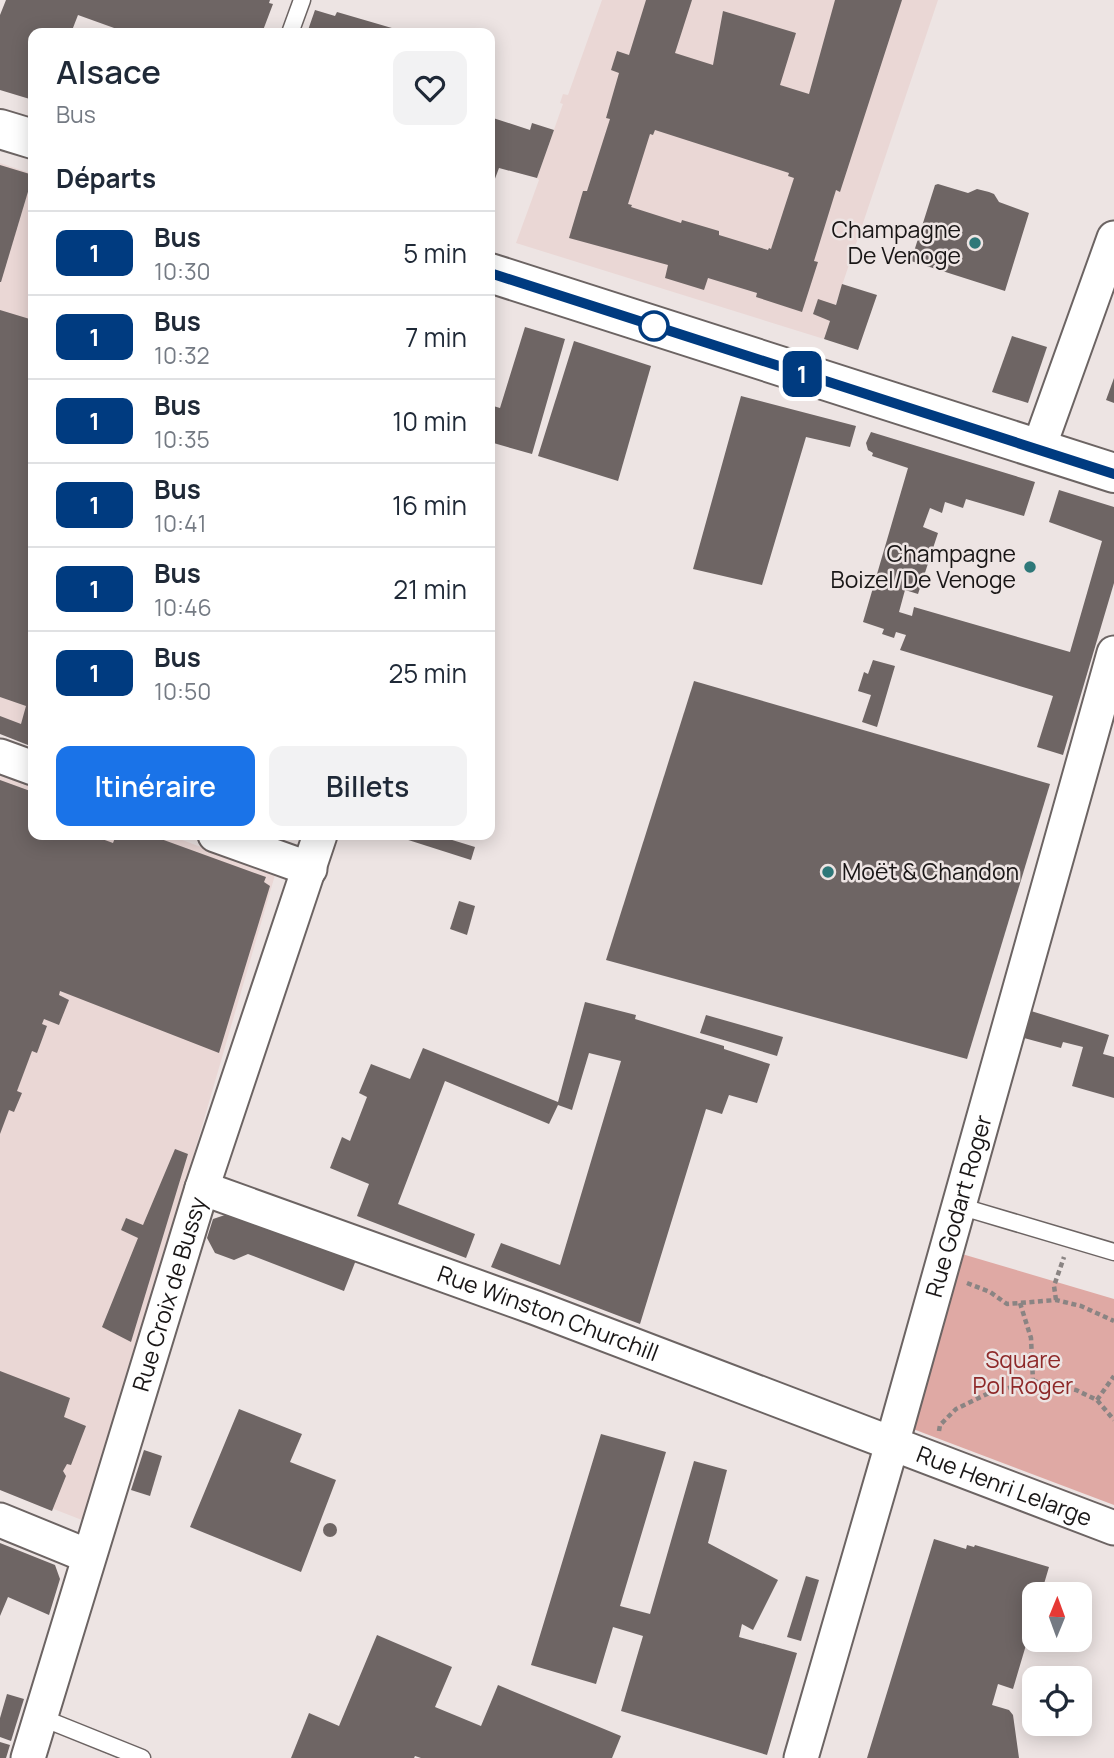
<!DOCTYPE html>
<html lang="fr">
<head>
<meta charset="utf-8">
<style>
  :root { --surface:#fff; --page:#f2f2f3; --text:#1f2937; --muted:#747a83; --line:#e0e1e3; --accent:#1a73e8 }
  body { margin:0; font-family:Manrope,sans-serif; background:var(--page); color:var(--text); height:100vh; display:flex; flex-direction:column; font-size:26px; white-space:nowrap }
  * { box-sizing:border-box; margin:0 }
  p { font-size:23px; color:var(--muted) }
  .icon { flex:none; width:38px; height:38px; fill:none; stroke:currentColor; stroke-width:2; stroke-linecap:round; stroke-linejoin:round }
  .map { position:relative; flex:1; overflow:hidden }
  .details { position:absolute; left:28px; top:28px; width:467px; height:812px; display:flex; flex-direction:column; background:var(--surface); border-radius:14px; box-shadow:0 4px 18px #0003 }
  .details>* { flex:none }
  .badge { padding:0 14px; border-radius:10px; font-size:24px; line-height:46px }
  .needle { width:46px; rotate:1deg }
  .tools { position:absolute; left:1022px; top:1582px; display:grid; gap:14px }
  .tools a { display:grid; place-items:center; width:70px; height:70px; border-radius:14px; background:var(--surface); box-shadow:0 4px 18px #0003; font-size:35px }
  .map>.badge { position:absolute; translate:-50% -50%; box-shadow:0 0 0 4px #fff }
  h2 { padding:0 28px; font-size:26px; line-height:63px }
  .round { display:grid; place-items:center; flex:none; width:74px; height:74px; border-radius:14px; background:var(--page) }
  .summary { display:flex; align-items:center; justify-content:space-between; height:119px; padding:0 28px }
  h1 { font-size:33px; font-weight:600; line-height:52px }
  .primary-button { display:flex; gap:14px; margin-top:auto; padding:14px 28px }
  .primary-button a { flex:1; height:80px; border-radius:14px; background:var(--accent); color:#fff; font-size:28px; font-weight:600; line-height:80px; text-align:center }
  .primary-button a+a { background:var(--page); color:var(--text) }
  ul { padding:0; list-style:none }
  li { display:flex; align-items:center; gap:21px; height:84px; padding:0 28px; border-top:2px solid var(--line) }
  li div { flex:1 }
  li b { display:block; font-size:26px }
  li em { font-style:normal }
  li .badge { min-width:77px; font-weight:700; text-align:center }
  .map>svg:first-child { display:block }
  .built { fill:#ead7d5 }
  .green { fill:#dfa9a4 }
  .building { fill:#6e6564; fill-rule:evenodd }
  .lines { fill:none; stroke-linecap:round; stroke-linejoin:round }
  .lane-casing { stroke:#6c6463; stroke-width:19 }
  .street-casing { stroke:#6c6463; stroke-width:37 }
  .secondary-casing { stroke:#6c6463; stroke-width:42 }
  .path { stroke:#8a8483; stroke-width:4.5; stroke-dasharray:5 3.5; stroke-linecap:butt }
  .lane { stroke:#fff; stroke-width:16 }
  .street { stroke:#fff; stroke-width:33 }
  .secondary { stroke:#fff; stroke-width:38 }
  .line-casing { stroke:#fff; stroke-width:16 }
  .line { stroke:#003b80; stroke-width:10 }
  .poi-dot { fill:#2e7879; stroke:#ede4e3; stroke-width:2.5 }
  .stop-dot { fill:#fff; stroke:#003b80; stroke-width:3.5 }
  .labels { text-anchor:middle; stroke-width:5; stroke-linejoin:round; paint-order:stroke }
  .poi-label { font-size:23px; fill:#191616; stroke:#ede4e3; text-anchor:end }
  .street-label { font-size:23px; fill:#191616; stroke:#ede4e3 }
  .park-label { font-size:23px; fill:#8e2929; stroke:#ede4e3 }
</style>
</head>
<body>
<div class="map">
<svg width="1114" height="1758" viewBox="0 0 1114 1758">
  <rect width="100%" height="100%" fill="#ede4e3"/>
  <!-- built -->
  <g class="built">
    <path d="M602,0H938L824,339L516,243L539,180L537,178L563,104L560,103L563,94L568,95Z"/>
    <path d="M0,163L33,174V742L0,730Z"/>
    <path d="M0,770L33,782V835H169L275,875L87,1522L0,1488Z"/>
  </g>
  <!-- green -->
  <path class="green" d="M962,1254L1114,1299V1505L913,1429Z"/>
  <!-- building -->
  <g class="building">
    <path d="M6,0H270L269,3L273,4L262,33H128L78,15L71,33H33V100L0,90V15Z"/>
    <path d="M646,0H692L675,53L713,65L723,11L796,33L780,85L809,94L835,0H902L840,192L836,190L814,261L818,262L802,312L756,297L757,293L708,278L704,290L665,278L668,265L569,238L583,191H587L610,119L606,118L619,73L611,70L617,51L629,55ZM655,130L789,173L788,176L794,178L771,249L769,248L768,250L719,235V231L682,220L681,223L631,207L632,205L628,204L650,134L653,135Z"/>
    <path d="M315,10L335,16L337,12L409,33H307Z"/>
    <path d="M490,117L530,130L532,123L554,130L537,178L499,168L490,192Z"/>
    <path d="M0,165L33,175L1,282H0Z"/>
    <path d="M938,184L968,193L977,189L989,192L994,194L999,202L1029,213L1005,291L911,261L935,185Z"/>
    <path d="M842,284L877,295L858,350L824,339L830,321L813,314L818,299L836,305Z"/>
    <path d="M0,310L33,320V747L0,734V716L21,724L26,706L0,697Z"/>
    <path d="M525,327L565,339L532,454L490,442V405L500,408Z"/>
    <path d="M1012,336L1047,347L1028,403L992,392Z"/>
    <path d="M574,341L651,366L618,481L538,456Z"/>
    <path d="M1114,378V403L1106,400Z"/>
    <path d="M741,396L856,426L850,447L806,437L762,585L693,569Z"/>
    <path d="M871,432L1035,482L1024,516L966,499L963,508L945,502L942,513L930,508L923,527L938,533L918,594L905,590L899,612L912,616L914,607L1070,652L1102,541L1049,522L1059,490L1114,507V583L1063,755L1037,747L1053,696L900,650L906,635L896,632L894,638L882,634L884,629L863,622L908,468L872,456L873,453L868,450L866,443Z"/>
    <path d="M873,660L895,666L877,727L862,722L871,695L858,691L864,672L868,674Z"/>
    <path d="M694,681L1050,784L967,1059L606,960Z"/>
    <path d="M0,780L33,792V835H91L113,843L116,835H150L266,877L264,882L270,886L219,1053L60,991L59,995L69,1000L59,1025L44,1019L42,1024L47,1026L37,1053L32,1051L17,1091L22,1093L14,1112L9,1110L0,1134Z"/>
    <path d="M403,835H436L475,847L471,860L402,838Z"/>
    <path d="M459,901L475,906L467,935L450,929Z"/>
    <path d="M585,1002L636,1015L635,1019L724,1046V1049L770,1064L757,1103L729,1095L722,1114L706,1109L640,1324L491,1267L501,1243L560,1265L621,1061L589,1053L572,1110L558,1105L549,1124L445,1081L398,1204L475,1234L466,1258L357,1216L369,1184L330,1168L342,1137L350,1141L367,1097L359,1093L371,1064L410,1079L423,1048L558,1102Z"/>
    <path d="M1031,1011L1109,1035L1103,1054L1114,1057V1098L1072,1086L1083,1047L1063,1042L1061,1048L1024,1038Z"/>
    <path d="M706,1015L783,1037L777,1056L700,1033Z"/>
    <path d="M175,1149L188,1154L131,1342L102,1327L138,1238L121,1230L126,1218L143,1225Z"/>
    <path d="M231,1213L356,1260L344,1291L248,1254L234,1260L215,1253L207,1238L213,1219Z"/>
    <path d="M0,1371L70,1398L64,1417L86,1426L71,1465L67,1464L63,1471L66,1476L52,1511L0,1490Z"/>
    <path d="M239,1409L302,1434L290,1462L336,1480L301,1572L190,1527Z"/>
    <path d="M601,1434L666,1452L620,1606L650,1614L694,1461L727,1470L708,1543L778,1580L753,1630L742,1624L739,1637L797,1653L767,1755L621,1711L643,1636L613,1627L596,1684L531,1665Z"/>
    <path d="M144,1450L162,1456L150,1496L131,1490Z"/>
    <circle cx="330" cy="1530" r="7"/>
    <path d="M934,1539L966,1549L967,1545L974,1547L975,1545L1049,1567L1041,1594H1034V1618L1013,1689L998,1684L992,1705L1009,1710L1013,1715L1019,1758H867Z"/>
    <path d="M0,1543L55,1565L60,1579L49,1615L8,1597L0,1616Z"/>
    <path d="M806,1576L819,1580L801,1641L787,1637Z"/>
    <path d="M377,1635L452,1667L435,1707L481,1726L498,1685L621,1736L612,1758H421L415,1756L414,1758H291L309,1713L339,1726Z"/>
    <path d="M7,1694L24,1699L11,1741L0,1737V1718Z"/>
    <path d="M0,1742L10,1745L6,1758H0Z"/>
  </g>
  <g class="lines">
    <!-- lane casing -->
    <g class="lane-casing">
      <g id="lane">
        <path d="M290,33L302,0"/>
        <path d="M959,1206L1114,1252"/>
        <path d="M40,1717L142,1758"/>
      </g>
    </g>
    <!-- street casing -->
    <g class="street-casing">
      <g id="street">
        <path d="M1038,450L1114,238"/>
        <path d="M0,756L33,768"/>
        <path d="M215,835L310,869"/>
        <path id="s1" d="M202,1188L536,1308L1114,1528"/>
        <path d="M0,1520L88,1556"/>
        <path id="s2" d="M28,1758L202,1188L320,835"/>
        <path id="s3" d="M801,1758L892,1444L1114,653"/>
      </g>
    </g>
    <!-- secondary casing -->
    <g class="secondary-casing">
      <g id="secondary">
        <path d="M0,129L33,139"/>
        <path d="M490,273L1114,473"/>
      </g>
    </g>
    <!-- path -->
    <g class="path">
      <path d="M967,1283L990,1292L1007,1304L1056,1300L1081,1306L1114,1321"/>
      <path d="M1056,1300L1054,1286L1064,1257"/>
      <path d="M1020,1303L1031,1338L1033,1381"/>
      <path d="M1097,1400L1114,1376"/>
      <path d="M939,1431L940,1425L956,1409L987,1394L1033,1381L1076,1390L1097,1400L1114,1420"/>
    </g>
    <!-- lane -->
    <use href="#lane" class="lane"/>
    <!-- street -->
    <use href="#street" class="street"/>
    <!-- secondary -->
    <use href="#secondary" class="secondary"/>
  </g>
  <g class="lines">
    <!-- line casing -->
    <g class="line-casing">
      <path id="line" d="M490,273L1114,474"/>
    </g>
    <!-- line -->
    <use href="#line" class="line"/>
  </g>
  <!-- markers -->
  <g class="poi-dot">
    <circle cx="975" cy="243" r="7"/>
    <circle cx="1030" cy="567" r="7"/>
    <circle cx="828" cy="872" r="7"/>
  </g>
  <circle class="stop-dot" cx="654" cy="326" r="14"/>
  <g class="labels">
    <!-- poi labels -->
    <g class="poi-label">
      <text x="961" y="238">Champagne<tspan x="961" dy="26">De Venoge</tspan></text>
      <text x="1016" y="562">Champagne<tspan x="1016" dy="26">Boizel/De Venoge</tspan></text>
      <text x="842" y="880" text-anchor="start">Moёt &amp; Chandon</text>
    </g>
    <!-- street labels -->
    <g class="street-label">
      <text dy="8" stroke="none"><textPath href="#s3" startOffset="574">Rue Godart Roger</textPath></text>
      <text dy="8" stroke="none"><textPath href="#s2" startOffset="485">Rue Croix de Bussy</textPath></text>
      <text dy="8" stroke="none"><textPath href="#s1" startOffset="368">Rue Winston Churchill</textPath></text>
      <text dy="8" stroke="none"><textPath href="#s1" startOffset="856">Rue Henri Lelarge</textPath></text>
    </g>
    <!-- park labels -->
    <g class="park-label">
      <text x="1023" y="1368">Square<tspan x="1023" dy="26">Pol Roger</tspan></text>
    </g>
  </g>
</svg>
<div class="tools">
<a><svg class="needle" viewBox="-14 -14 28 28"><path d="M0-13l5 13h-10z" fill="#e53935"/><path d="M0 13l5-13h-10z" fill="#747a83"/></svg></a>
<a><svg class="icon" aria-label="locate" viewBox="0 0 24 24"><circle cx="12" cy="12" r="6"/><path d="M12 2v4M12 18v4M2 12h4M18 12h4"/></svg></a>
</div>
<b class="badge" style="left:802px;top:374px;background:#003b80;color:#fff">1</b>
<section class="details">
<div class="summary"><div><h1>Alsace</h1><p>Bus</p></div><a class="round"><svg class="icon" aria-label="heart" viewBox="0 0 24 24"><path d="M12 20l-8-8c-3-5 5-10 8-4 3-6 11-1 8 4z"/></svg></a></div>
<h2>Départs</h2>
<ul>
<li><span class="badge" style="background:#003b80;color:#fff">1</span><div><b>Bus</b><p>10:30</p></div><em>5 min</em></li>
<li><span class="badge" style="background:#003b80;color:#fff">1</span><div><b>Bus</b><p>10:32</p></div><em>7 min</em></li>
<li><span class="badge" style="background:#003b80;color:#fff">1</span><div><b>Bus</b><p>10:35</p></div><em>10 min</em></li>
<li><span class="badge" style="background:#003b80;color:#fff">1</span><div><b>Bus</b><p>10:41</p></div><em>16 min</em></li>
<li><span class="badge" style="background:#003b80;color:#fff">1</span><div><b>Bus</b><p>10:46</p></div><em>21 min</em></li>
<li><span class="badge" style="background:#003b80;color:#fff">1</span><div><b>Bus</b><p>10:50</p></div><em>25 min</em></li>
</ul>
<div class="primary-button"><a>Itinéraire</a><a>Billets</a></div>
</section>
</div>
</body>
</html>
